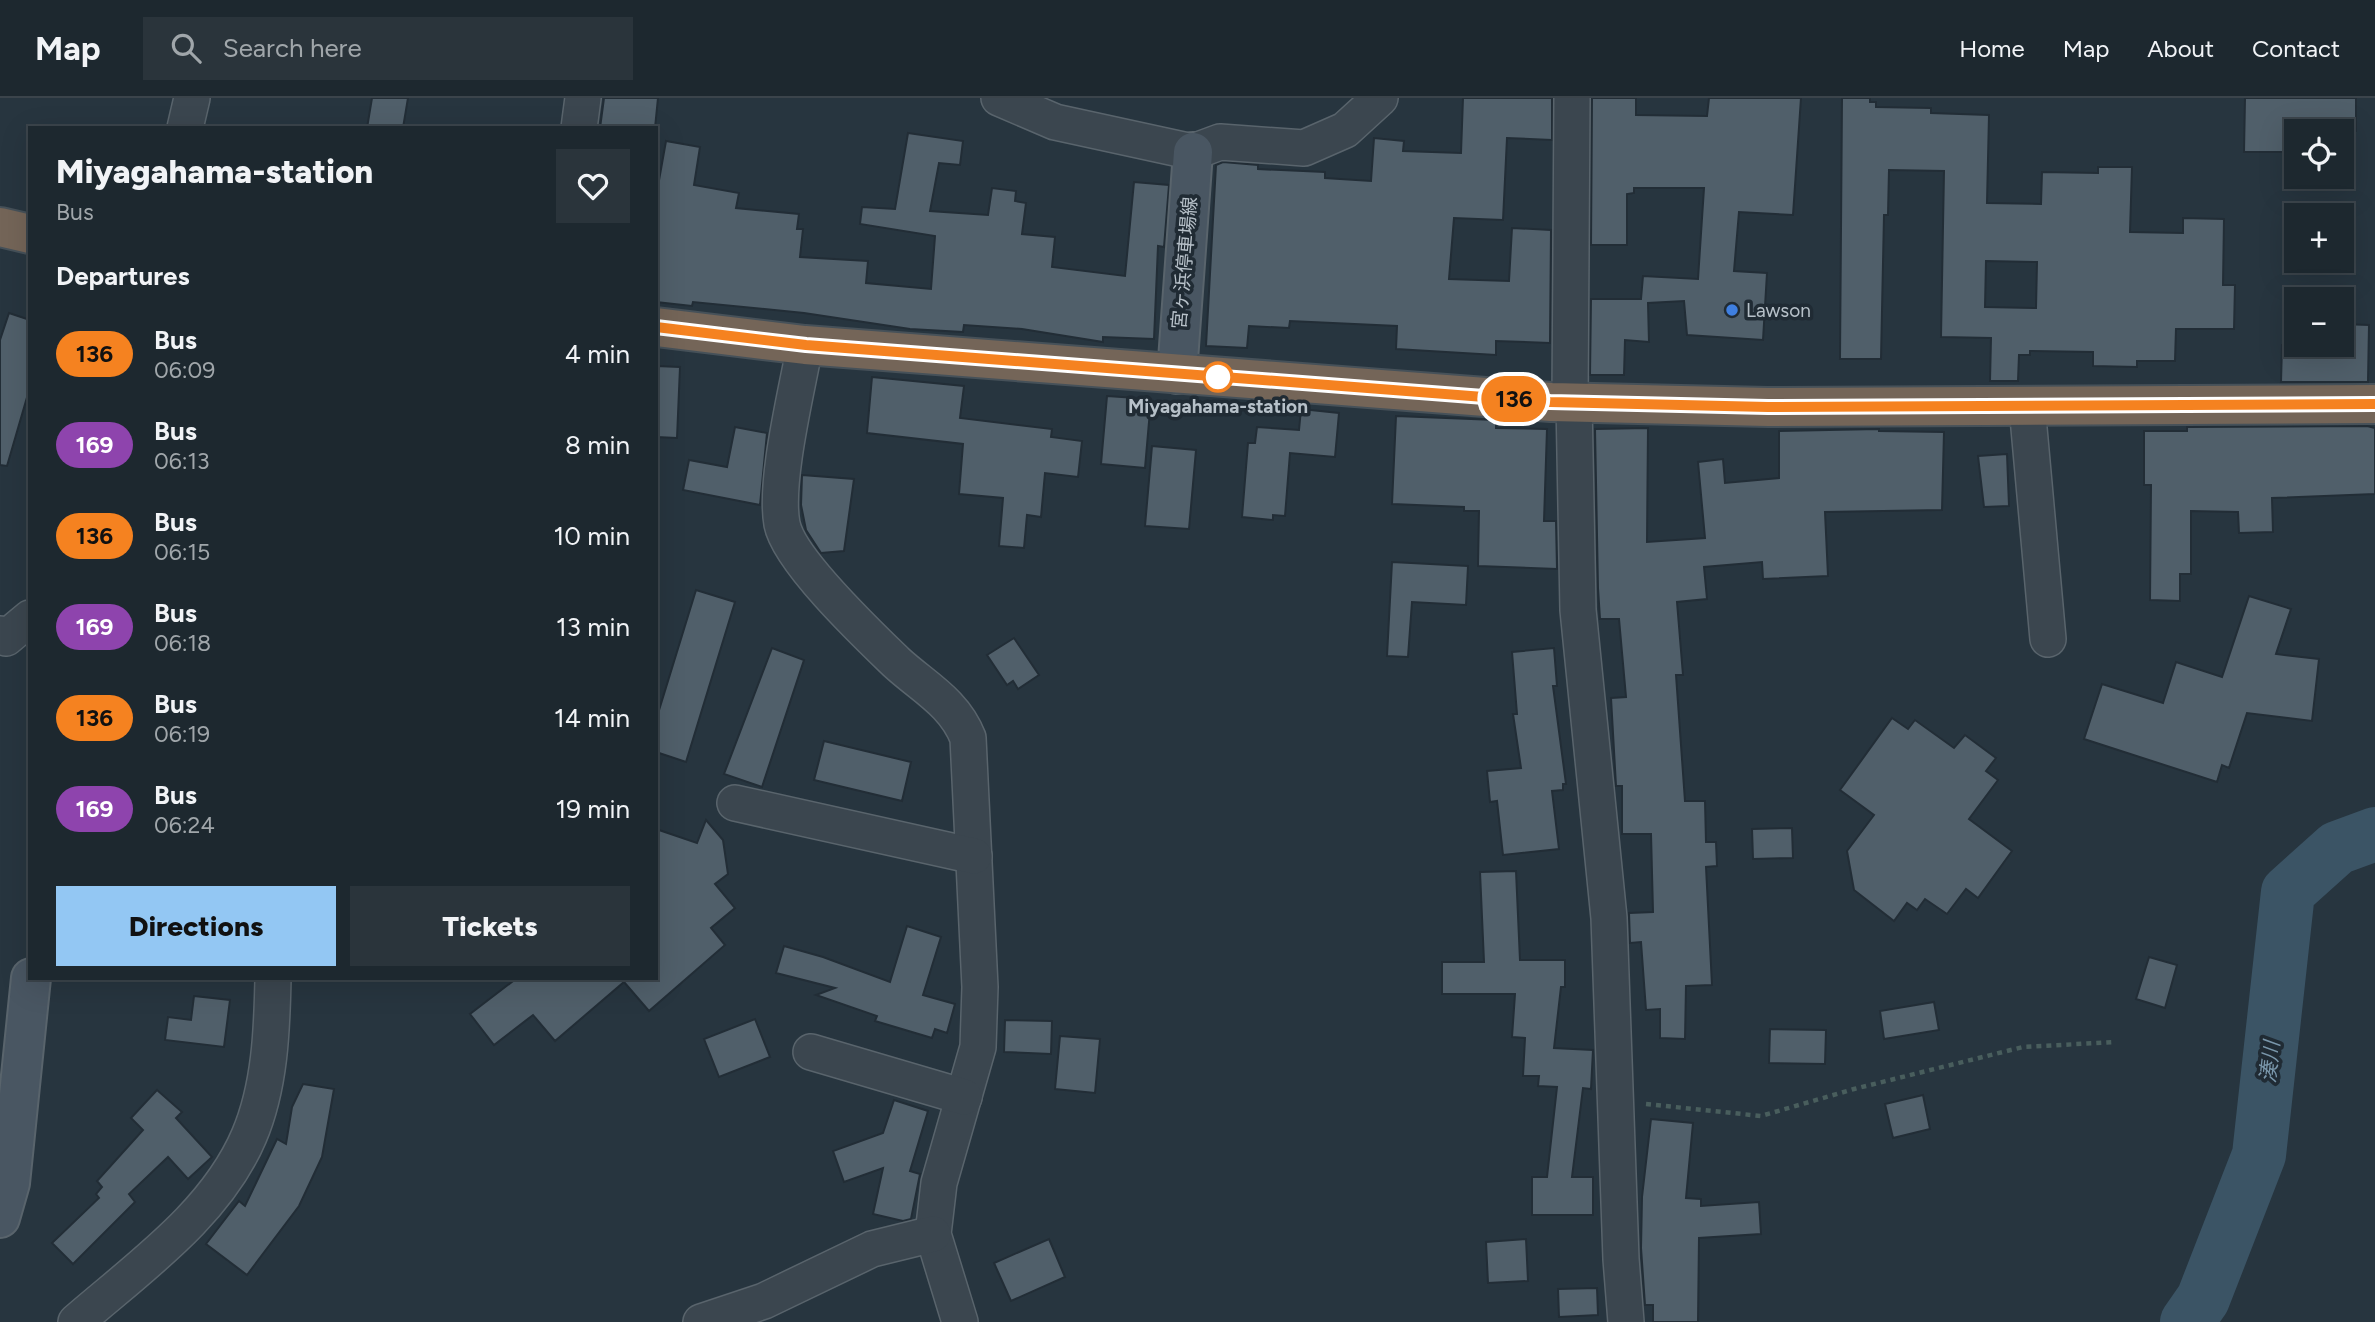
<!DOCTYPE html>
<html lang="en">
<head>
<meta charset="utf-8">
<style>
  :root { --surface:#1d282f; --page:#2a343b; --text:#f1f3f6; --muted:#a0a6aa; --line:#3b444b; --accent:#93c7f3 }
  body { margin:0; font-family:Figtree,"Noto Sans JP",sans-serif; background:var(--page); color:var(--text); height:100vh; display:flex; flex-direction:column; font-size:26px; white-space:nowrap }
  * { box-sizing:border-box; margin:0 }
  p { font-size:23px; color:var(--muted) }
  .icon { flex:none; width:38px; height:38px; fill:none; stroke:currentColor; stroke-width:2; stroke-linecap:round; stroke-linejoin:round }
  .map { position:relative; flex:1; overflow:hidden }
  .sheet { position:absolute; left:28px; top:28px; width:630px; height:854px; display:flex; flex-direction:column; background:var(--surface); border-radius:0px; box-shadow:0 7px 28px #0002,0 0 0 2px var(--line) }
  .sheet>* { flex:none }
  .badge { padding:0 14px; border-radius:23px; font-size:24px; line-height:46px }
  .controls { position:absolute; left:2284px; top:21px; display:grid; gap:14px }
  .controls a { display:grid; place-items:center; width:70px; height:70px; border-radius:0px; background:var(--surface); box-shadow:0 7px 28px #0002,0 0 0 2px var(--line); font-size:35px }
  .map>.badge { position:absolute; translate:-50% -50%; box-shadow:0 0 0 4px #fff }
  h2 { padding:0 28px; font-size:26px; line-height:63px }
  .round { display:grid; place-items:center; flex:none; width:74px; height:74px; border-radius:0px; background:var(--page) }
  .summary { display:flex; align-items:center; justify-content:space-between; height:119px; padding:0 28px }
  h1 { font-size:33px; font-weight:800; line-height:52px }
  .button { display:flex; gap:14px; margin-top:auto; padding:14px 28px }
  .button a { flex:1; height:80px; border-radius:0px; background:var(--accent); color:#111; font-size:28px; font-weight:800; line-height:80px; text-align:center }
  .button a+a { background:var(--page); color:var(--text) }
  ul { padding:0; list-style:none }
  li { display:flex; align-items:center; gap:21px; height:91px; padding:0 28px }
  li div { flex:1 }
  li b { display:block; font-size:26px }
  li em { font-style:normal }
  li .badge { min-width:77px; font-weight:700; text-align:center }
  header { display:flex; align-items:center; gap:42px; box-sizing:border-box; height:98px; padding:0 35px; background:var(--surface); border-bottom:2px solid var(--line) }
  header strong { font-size:33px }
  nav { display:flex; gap:38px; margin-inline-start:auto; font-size:24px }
  .search { width:490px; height:63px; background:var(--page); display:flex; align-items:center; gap:18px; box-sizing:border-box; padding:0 24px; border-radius:0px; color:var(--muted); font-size:26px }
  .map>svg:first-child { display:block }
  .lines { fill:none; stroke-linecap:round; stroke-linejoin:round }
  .river { stroke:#3b5465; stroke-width:54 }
  .building { fill:#505f6a; stroke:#222d36; stroke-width:2; fill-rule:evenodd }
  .street-casing { stroke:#59646c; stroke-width:38 }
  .secondary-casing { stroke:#59646c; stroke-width:42 }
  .highway-casing { stroke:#465159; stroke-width:42 }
  .path { stroke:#495e5d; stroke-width:4.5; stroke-dasharray:5 5; stroke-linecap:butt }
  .street { stroke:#3b464f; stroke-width:35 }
  .secondary { stroke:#495662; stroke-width:38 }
  .highway { stroke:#746558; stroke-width:38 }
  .line-casing { stroke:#fff; stroke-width:16 }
  .line { stroke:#f58220; stroke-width:10 }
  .shop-dot { fill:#3f7fe0; stroke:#202b34; stroke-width:2.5 }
  .stop-dot { fill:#fff; stroke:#f58220; stroke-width:3.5 }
  .labels { text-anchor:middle; stroke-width:7; stroke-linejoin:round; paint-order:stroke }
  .street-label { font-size:19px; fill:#b7c1c9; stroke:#202b34 }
  .poi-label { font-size:19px; fill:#b7c1c9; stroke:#202b34; text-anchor:start }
  .stop-label { font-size:19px; font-weight:bold; fill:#b7c1c9; stroke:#202b34 }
  .water-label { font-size:21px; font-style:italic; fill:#7996aa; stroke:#202b34 }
</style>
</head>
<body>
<header>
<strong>Map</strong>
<div class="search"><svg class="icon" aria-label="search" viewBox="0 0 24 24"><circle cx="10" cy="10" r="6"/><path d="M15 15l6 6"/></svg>Search here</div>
<nav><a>Home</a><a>Map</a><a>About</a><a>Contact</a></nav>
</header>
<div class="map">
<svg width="2375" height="1224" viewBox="0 0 2375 1224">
  <rect width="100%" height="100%" fill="#27353f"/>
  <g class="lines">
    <!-- river -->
    <path class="river" d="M2187,1224L2203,1201L2259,1057L2288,794L2337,750L2375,736"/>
  </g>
  <!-- building -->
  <g class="building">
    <path d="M372,0H408L403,30H367Z"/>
    <path d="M604,0H658L655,30H600Z"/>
    <path d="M1463,0H1552V42L1507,40L1503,122L1454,120L1449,181L1509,183L1512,130L1551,132L1550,245L1496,243V257L1396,251L1397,228L1290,223L1289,230L1249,228L1247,250L1206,248L1216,67L1223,64L1258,67V71L1325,74V80L1371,83L1374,40L1404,43L1403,53L1461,55Z"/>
    <path d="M1592,0H1636V17L1707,18L1709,0H1801L1793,117L1739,114L1734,173L1767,175L1763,242L1687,237L1684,203L1648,205L1649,244L1625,242L1624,277H1590L1591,201H1641L1643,178L1698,181L1704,90H1634V95L1627,96V147H1591Z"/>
    <path d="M1842,0H1870V4H1876V9L1931,10V15L1989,17L1987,105L2041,106L2042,74L2098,75V69H2132L2130,134L2183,135V120L2224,121L2223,187H2235L2234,231H2176L2175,263H2137V269L2093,268V254L2030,253V257H2019L2018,283H1990L1991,240L1941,239L1944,73L1889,72L1888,117H1884L1881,261H1840ZM1986,163L2037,164L2036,210L1985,209Z"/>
    <path d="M2245,0H2356V33H2292L2287,35L2286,54H2244Z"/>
    <path d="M908,35L963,43L960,67L939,65L930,113L988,117L992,90L1016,93L1015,103L1026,105L1022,136L1055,139L1052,169L1125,178L1134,84L1169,87L1164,149L1158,148L1154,241L1103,239V244L1022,231L964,227L963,234L910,231L804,215L693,204L692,208L656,204V99L666,43L700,49L694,87L739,95L736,110L799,116L797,131H803L800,159L868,163L866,185L931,191L935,138L860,126L862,109L895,111Z"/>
    <path d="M9,215L30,222V289L7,368L0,367V242Z"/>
    <path d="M2342,226L2369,227L2368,284H2281L2282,247H2342Z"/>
    <path d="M656,268L680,269L677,340L656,339Z"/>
    <path d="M872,279L964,288L960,320L1052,331L1051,339L1082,343L1078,379L1045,375L1041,419L1027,417L1024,450L999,448L1003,400L959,396L963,346L867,335Z"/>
    <path d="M1107,298L1151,301L1145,370L1101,366Z"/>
    <path d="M1301,311L1339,315L1335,359L1290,355L1285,418L1273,417V422L1242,419L1248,345H1255L1257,329L1299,332Z"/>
    <path d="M1396,318L1496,322V330L1547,331L1544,423H1556L1557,471L1478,468L1479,413H1464V409L1392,406Z"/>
    <path d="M2367,328L2375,330V396L2272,400L2273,434L2239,435L2238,414L2191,413V476H2180V503L2150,502L2151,387H2144V333H2187V329Z"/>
    <path d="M735,329L767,335L760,407L683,392L689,362L727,369Z"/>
    <path d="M1648,330L1647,444L1705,440L1698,364L1723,361L1725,385L1779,380V333L1879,331V333L1944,334L1942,412L1825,414L1828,478L1763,481L1762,464L1704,469L1707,501L1677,504L1683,577H1676L1685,703H1705L1706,744H1716L1717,768L1706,769L1712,887L1686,888L1685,941L1660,940V911L1646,912L1641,844L1630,845L1629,815L1653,814L1651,736H1622V688H1616L1611,600L1626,599L1619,521H1600L1598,490L1595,331Z"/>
    <path d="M1152,348L1196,352L1189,431L1145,428Z"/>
    <path d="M2007,356L2009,408L1984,409L1978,358Z"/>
    <path d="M802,377L854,381L844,453L821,455L806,432L801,407Z"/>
    <path d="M1392,464L1468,468L1466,507L1412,504L1408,559L1387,558Z"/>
    <path d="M696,492L735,504L686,664L656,654V622Z"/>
    <path d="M2249,498L2291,511L2276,556L2319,561L2312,623L2247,615L2229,670L2222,667L2217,684L2084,641L2102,586L2163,605L2176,564L2222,579Z"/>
    <path d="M1014,540L1039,577L1018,591L1013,583L1007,587L987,557Z"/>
    <path d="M772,550L804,562L762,689L724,676Z"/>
    <path d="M1554,550L1557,588H1553L1566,686H1563V692L1552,693L1559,751L1503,757L1497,703L1490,704L1487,673L1521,670L1513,616H1517L1512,554Z"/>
    <path d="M1892,620L1908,631L1915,622L1954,650L1965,637L1996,660L1986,673L1998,682L1969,721L2012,753L1978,800L1966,791L1947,816L1925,801L1917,812L1907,805L1894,823L1854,792L1847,753L1874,717L1840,692Z"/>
    <path d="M824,643L911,664L902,703L814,682Z"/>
    <path d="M706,722L723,742L728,776L715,786L735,810L711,830L725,847L649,913L624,884L555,943L533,917L494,947L470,916L517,880H656V731L697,745Z"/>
    <path d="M1792,730L1793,760L1753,761L1752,731Z"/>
    <path d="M1516,773L1520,862H1565V889H1561L1554,950L1593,952L1591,991L1583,990L1572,1079H1593V1117H1532V1079H1547L1557,989L1538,988L1539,978H1523L1525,940L1512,939L1515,896H1442V864H1484L1480,774Z"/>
    <path d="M907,828L941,839L923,897L955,906L947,935L935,931L932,940L875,923L877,918L816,897L835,890L776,875L784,848L823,859L890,884Z"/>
    <path d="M2149,859L2177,867L2165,910L2136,901Z"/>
    <path d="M194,898L230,902L224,949L165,942L168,919L191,922Z"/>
    <path d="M1934,904L1939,932L1884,941L1880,913Z"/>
    <path d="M755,921L770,959L719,979L704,941Z"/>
    <path d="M1005,922L1052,923L1051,956L1004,954Z"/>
    <path d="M1770,931L1826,932L1825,966L1769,965Z"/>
    <path d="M1060,938L1100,941L1095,995L1055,991Z"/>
    <path d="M303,986L334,991L322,1059L299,1108L247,1177L206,1146L239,1103L245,1108L277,1041L286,1046L292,1009Z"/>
    <path d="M157,992L182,1014L176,1020L212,1059L188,1081L168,1059L129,1096L135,1104L73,1166L52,1145L99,1100L96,1096L102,1089L97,1083L143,1032L131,1020Z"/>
    <path d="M1923,997L1930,1031L1893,1040L1885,1006Z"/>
    <path d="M894,1002L928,1013L910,1073L920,1076L911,1121L903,1123L873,1116L883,1070L844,1084L833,1053L883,1035Z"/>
    <path d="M1651,1021L1693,1025L1686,1100L1701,1101V1108L1759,1104L1761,1136L1699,1140L1698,1224H1653V1207H1645L1641,1150L1642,1099Z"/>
    <path d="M1049,1141L1065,1179L1011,1203L994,1165Z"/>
    <path d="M1526,1141L1528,1183L1488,1185L1486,1144Z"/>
    <path d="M1597,1190L1598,1217L1559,1219L1558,1191Z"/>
  </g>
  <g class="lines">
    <!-- street casing -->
    <g class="street-casing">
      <g id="street">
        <path d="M999,0L1055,24L1193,54L1220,44L1304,50L1345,32L1380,0"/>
        <path d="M185,30L192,0"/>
        <path d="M579,30L583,0"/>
        <path d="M805,247C797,292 774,383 782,426C789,462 868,537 896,564C923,589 954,604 968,640L980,889L978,949L939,1085L933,1136L960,1224"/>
        <path d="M1570,304L1572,0"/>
        <path d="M1574,304L1578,512L1609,820L1621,1161L1626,1224"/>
        <path d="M2027,308L2048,541"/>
        <path d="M0,536L6,540L30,520"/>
        <path d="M735,705L974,758"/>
        <path d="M811,954L964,999"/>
        <path d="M76,1224C138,1170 216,1116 249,1038C270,989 272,932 273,880"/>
        <path d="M701,1224L764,1203L872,1151L933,1136"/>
      </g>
    </g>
    <!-- secondary casing -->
    <g class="secondary-casing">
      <g id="secondary">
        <path d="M1177,276L1193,54"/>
        <path d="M0,1120L10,1085L31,880"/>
      </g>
    </g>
    <!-- highway casing -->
    <g class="highway-casing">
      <g id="highway">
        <path d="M0,129L30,136"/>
        <path d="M656,229L805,247L1551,304L1768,309L2375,306"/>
      </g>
    </g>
    <!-- path -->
    <path class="path" d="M1646,1006L1761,1018L1854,991L2023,949L2115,944"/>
    <!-- street -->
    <use href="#street" class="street"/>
    <!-- secondary -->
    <use href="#secondary" class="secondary"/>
    <!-- highway -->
    <use href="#highway" class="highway"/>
  </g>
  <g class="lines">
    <!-- line casing -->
    <g class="line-casing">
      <path id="line" d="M656,229L806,247L1550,304L1768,309L2375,306"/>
    </g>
    <!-- line -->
    <use href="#line" class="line"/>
  </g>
  <!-- markers -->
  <circle class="shop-dot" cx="1732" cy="212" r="7"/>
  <circle class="stop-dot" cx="1218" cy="279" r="14"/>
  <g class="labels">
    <!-- street labels -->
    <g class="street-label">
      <text transform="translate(1184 165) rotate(-85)" y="7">宮ヶ浜停車場線</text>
    </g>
    <!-- poi labels -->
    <g class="poi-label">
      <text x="1746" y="219">Lawson</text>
    </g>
    <!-- stop labels -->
    <g class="stop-label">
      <text x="1218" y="315">Miyagahama-station</text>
    </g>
    <!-- water labels -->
    <g class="water-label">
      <text transform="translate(2270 964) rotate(-84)" y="7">湊川</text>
    </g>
  </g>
</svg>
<div class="controls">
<a><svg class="icon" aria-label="locate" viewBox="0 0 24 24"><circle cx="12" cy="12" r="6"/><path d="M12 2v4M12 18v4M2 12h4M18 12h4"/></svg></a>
<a>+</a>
<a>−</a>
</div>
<b class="badge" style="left:1514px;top:301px;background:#f58220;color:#111">136</b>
<section class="sheet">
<div class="summary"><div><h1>Miyagahama-station</h1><p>Bus</p></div><a class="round"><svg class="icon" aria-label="heart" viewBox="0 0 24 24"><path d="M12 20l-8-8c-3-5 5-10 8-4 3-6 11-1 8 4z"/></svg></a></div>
<h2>Departures</h2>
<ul>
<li><span class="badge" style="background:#f58220;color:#111">136</span><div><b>Bus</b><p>06:09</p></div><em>4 min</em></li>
<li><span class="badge" style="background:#8e44ad;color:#fff">169</span><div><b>Bus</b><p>06:13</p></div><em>8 min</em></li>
<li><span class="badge" style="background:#f58220;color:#111">136</span><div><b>Bus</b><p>06:15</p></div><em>10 min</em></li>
<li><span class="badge" style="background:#8e44ad;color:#fff">169</span><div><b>Bus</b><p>06:18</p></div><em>13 min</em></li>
<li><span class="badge" style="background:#f58220;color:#111">136</span><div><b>Bus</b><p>06:19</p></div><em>14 min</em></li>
<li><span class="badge" style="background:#8e44ad;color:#fff">169</span><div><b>Bus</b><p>06:24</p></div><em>19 min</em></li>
</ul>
<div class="button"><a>Directions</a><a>Tickets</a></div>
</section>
</div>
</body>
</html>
